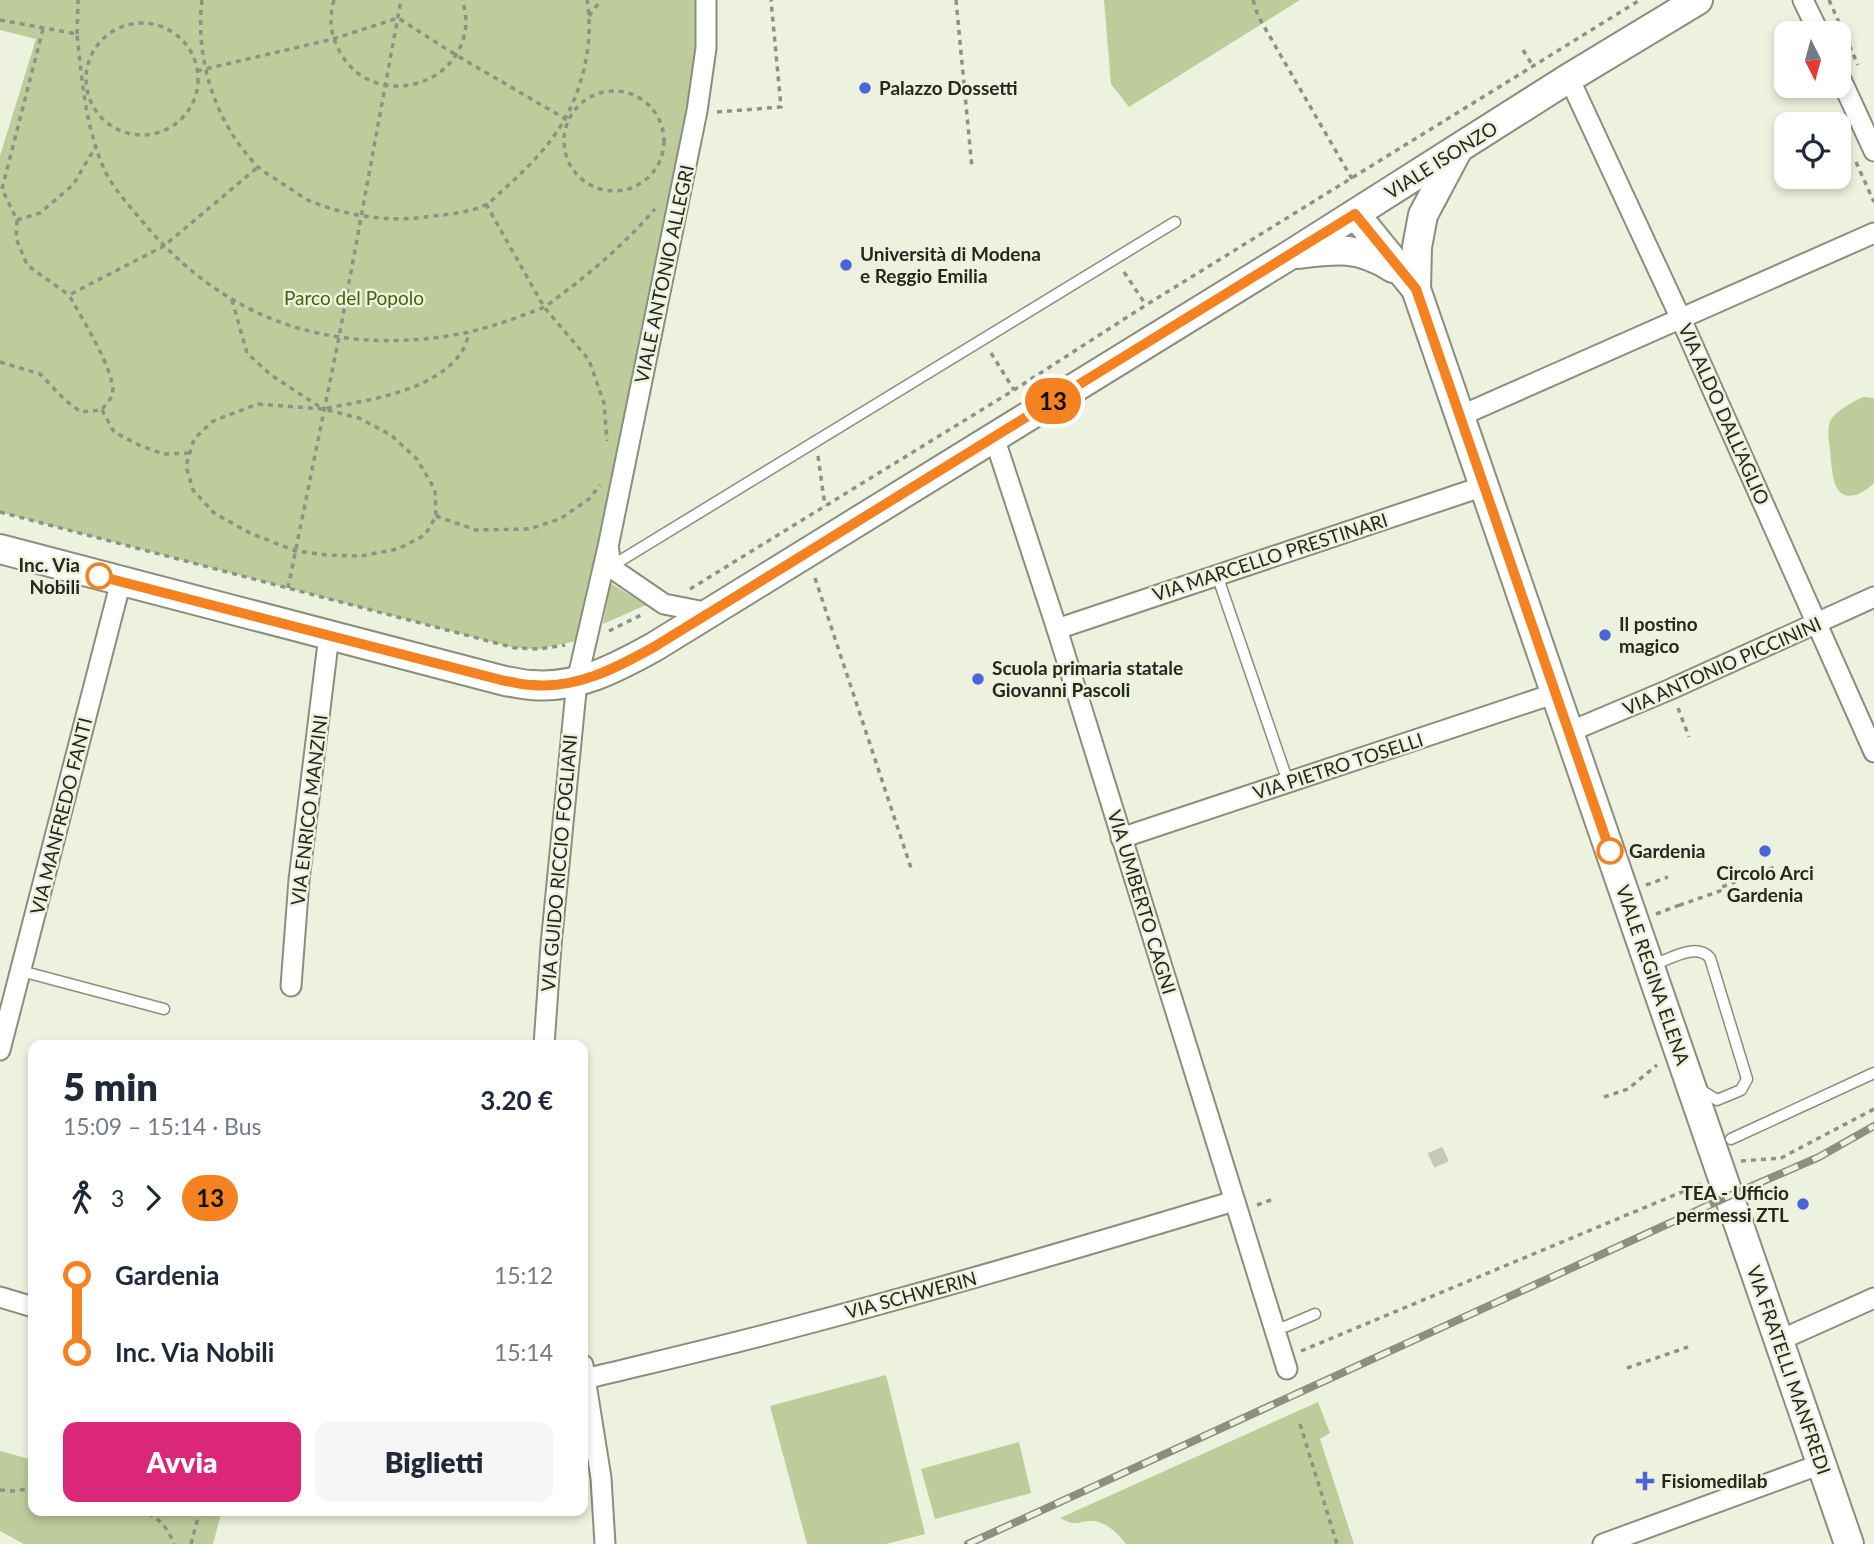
<!DOCTYPE html>
<html lang="it">
<head>
<meta charset="utf-8">
<style>
  :root { --surface:#fff; --page:#f6f6f7; --text:#1f2937; --muted:#747a83; --accent:#db2777 }
  body { margin:0; font-family:Lato,sans-serif; background:var(--page); color:var(--text); height:100vh; display:flex; flex-direction:column; font-size:26px; white-space:nowrap }
  * { box-sizing:border-box; margin:0 }
  p { font-size:23px; color:var(--muted) }
  .icon { flex:none; width:38px; height:38px; fill:none; stroke:currentColor; stroke-width:2; stroke-linecap:round; stroke-linejoin:round }
  .map { position:relative; flex:1; overflow:hidden }
  .sheet { position:absolute; left:28px; top:1040px; width:560px; height:476px; display:flex; flex-direction:column; background:var(--surface); border-radius:14px; box-shadow:0 4px 10px #0003 }
  .sheet>* { flex:none }
  .badge { padding:0 14px; border-radius:23px; font-size:24px; line-height:46px }
  .needle { width:46px; rotate:174deg }
  .tools { position:absolute; left:1774px; top:21px; display:grid; gap:14px }
  .tools a { display:grid; place-items:center; width:77px; height:77px; border-radius:14px; background:var(--surface); box-shadow:0 4px 10px #0003; font-size:35px }
  .map>.badge { position:absolute; translate:-50% -50%; box-shadow:0 0 0 4px #fff }
  .legs { display:flex; align-items:center; gap:10px; height:77px; padding:0 35px; font-size:23px }
  .legs p { margin-inline-start:auto }
  .overview { display:flex; align-items:center; justify-content:space-between; height:119px; padding:0 35px }
  h1 { font-size:38px; font-weight:800; line-height:52px }
  .primary-button { display:flex; gap:14px; margin-top:auto; padding:14px 35px }
  .primary-button a { flex:1; height:80px; border-radius:14px; background:var(--accent); color:#fff; font-size:28px; font-weight:800; line-height:80px; text-align:center }
  .primary-button a+a { background:var(--page); color:var(--text) }
  ul { padding:0 35px; list-style:none }
  li { display:flex; align-items:center; gap:24px; height:77px; font-size:26px }
  li i { display:grid; place-items:center; width:10px; height:100%; margin:0 9px; background:currentColor }
  li i::after { content:''; width:18px; height:18px; margin:-9px; border:5px solid; border-radius:50%; background:var(--surface) }
  li p { margin-inline-start:auto }
  li:first-child i { background:linear-gradient(#0000 50%,currentColor 0) }
  li:last-child i { background:linear-gradient(currentColor 50%,#0000 0) }
  .map>svg:first-child { display:block }
  .green { fill:#becb9b }
  .lines { fill:none; stroke-linecap:round; stroke-linejoin:round }
  .pedestrian-tunnel { stroke:#c4cab7; stroke-width:16; stroke-dasharray:16 8; stroke-linecap:butt }
  .service-casing { stroke:#898f7c; stroke-width:13 }
  .minor-casing { stroke:#898f7c; stroke-width:23 }
  .secondary-casing { stroke:#898f7c; stroke-width:32 }
  .path { stroke:#8d9283; stroke-width:3.5; stroke-dasharray:5 5; stroke-linecap:butt }
  .service { stroke:#fff; stroke-width:10 }
  .minor { stroke:#fff; stroke-width:19 }
  .secondary { stroke:#fff; stroke-width:28 }
  .rail-casing { stroke:#8b8f81; stroke-width:8 }
  .rail { stroke:#ecf2dd; stroke-width:5; stroke-dasharray:16; stroke-linecap:butt }
  .line-1-casing { stroke:#fff; stroke-width:16 }
  .line-1 { stroke:#f58220; stroke-width:10 }
  .poi-dot { fill:#4d64d9; stroke:#ecf2dd; stroke-width:2.5 }
  .stop-1-dot { fill:#fff; stroke:#f58220; stroke-width:3.5 }
  .labels { text-anchor:middle; stroke-width:5; stroke-linejoin:round; paint-order:stroke }
  .poi-label { font-size:19px; font-weight:bold; fill:#252820; stroke:#ecf2dd; text-anchor:start }
  .street-label { font-size:19px; fill:#252820; stroke:#ecf2dd }
  .park-label { font-size:19px; fill:#4e5e0a; stroke:#ecf2dd }
  .stop-label { font-size:19px; font-weight:bold; fill:#252820; stroke:#ecf2dd; text-anchor:end }
</style>
</head>
<body>
<div class="map">
<svg width="1874" height="1544" viewBox="0 0 1874 1544">
  <rect width="100%" height="100%" fill="#ecf2dd"/>
  <!-- green -->
  <g class="green">
    <path d="M0,0H706V48L586,639L539,649L515,648L0,512V156L36,39L0,30Z"/>
    <path d="M1104,0H1300L1129,107L1111,84Z"/>
    <path d="M1864,397L1874,398V483C1865,492 1846,504 1837,488C1832,480 1831,460 1830,450C1829,441 1826,426 1832,418C1837,411 1856,399 1864,397Z"/>
    <path d="M610,583L646,605L603,624Z"/>
    <path d="M886,1375L925,1534L886,1544H807L770,1406Z"/>
    <path d="M1318,1402L1330,1433L1320,1439L1354,1544H1126C1118,1534 1108,1523 1094,1521C1078,1520 1078,1528 1060,1518Z"/>
    <path d="M1019,1442L1031,1493L935,1519L921,1469Z"/>
    <path d="M0,1451L33,1460V1510H222L213,1544H24L0,1531Z"/>
  </g>
  <g class="lines">
    <!-- pedestrian-tunnel -->
    <path class="pedestrian-tunnel" d="M1435,1150L1443,1168"/>
    <!-- service casing -->
    <g class="service-casing">
      <g id="service">
        <path d="M610,567L1175,222"/>
        <path d="M1217,575L1288,782"/>
        <path d="M1653,965C1670,959 1696,942 1710,958L1747,1079L1741,1090L1717,1100L1699,1089"/>
        <path d="M21,971L164,1009"/>
        <path d="M1731,1139L1874,1073"/>
        <path d="M1275,1329L1287,1326L1315,1314"/>
      </g>
    </g>
    <!-- minor casing -->
    <g class="minor-casing">
      <g id="minor">
        <path d="M1803,0L1819,33"/>
        <path d="M1839,75L1874,151"/>
        <path d="M1569,78L1681,319L1874,752"/>
        <path d="M1460,416L1874,233"/>
        <path d="M994,437L1057,629L1287,1369"/>
        <path d="M609,551L610,567L664,604L710,613"/>
        <path d="M1057,629L1484,486"/>
        <path d="M1569,732L1671,689L1874,597"/>
        <path d="M1121,838L1556,693"/>
        <path d="M291,986L299,880L329,635"/>
        <path d="M544,1045L551,945L577,681L608,547L697,111L706,48V0"/>
        <path d="M0,1050L121,581"/>
        <path d="M0,1297L33,1307"/>
        <path d="M1778,1341L1874,1298"/>
        <path d="M583,1365L601,1478L605,1544"/>
        <path d="M585,1379C659,1361 733,1344 806,1324C950,1286 1092,1244 1234,1201"/>
        <path d="M1603,1544L1821,1464"/>
      </g>
    </g>
    <!-- secondary casing -->
    <g class="secondary-casing">
      <g id="secondary">
        <path d="M1355,214L1416,289L1849,1544"/>
        <path d="M1298,254C1337,249 1359,246 1393,268"/>
        <path d="M1416,289L1417,247L1423,215L1457,151"/>
        <path d="M0,549L505,681C514,682 523,685 532,685C577,689 616,668 654,647L1290,255L1569,78L1698,0"/>
      </g>
    </g>
    <!-- path -->
    <g class="path">
      <path d="M202,0C195,60 215,122 257,166C264,173 275,178 283,184C292,189 301,197 310,201C347,216 386,222 425,217C442,215 471,213 487,204C492,201 498,194 503,190C524,171 544,152 560,127C583,90 594,43 587,0"/>
      <path d="M334,0C328,21 331,39 343,57C378,110 464,86 466,22C466,15 464,7 463,0"/>
      <path d="M956,0L972,168"/>
      <path d="M1253,0L1258,16L1352,179"/>
      <path d="M1829,0L1858,65"/>
      <path d="M589,16L601,0"/>
      <path d="M0,20L77,34C82,81 85,125 104,169C113,189 134,211 148,228C228,320 329,354 448,336C475,332 499,324 524,315C531,312 538,310 544,307C553,302 561,294 570,288C601,264 629,239 655,209"/>
      <circle cx="142" cy="79" r="56"/>
      <path d="M43,29L2,189L17,220L16,238L27,265L69,295"/>
      <path d="M77,34L78,0"/>
      <path d="M1523,50L1533,66"/>
      <path d="M197,71L333,39L398,18L456,55L569,121"/>
      <circle cx="614" cy="141" r="50"/>
      <path d="M717,112L781,107L771,0"/>
      <path d="M1856,162L1874,202"/>
      <path d="M486,204L544,307L589,360L604,403L607,441"/>
      <path d="M17,220L40,213L73,185L96,146"/>
      <path d="M1124,272L1146,305"/>
      <path d="M232,300L247,353L271,375L320,407"/>
      <path d="M991,353L1014,390"/>
      <path d="M0,362L40,374L66,401L81,412L102,410C104,406 110,400 112,396C119,376 79,314 69,295L164,246L258,167"/>
      <path d="M258,404L323,409L359,418L391,435L417,459L435,490L436,516L425,535L398,549L361,556L327,555L296,551L250,533L214,513L193,490L186,466L194,439L213,421Z"/>
      <path d="M327,408C370,400 434,391 461,353C465,347 467,339 470,333"/>
      <path d="M102,410L114,432L139,445L163,454L190,453"/>
      <path d="M818,456L825,506"/>
      <path d="M0,512L515,648L539,649L565,645"/>
      <path d="M436,516L476,530L529,529L560,519L589,499L600,485"/>
      <path d="M815,578L911,868"/>
      <path d="M288,588L339,337L401,0"/>
      <path d="M690,589L1014,390L1146,305L1640,0"/>
      <path d="M609,631L643,614"/>
      <path d="M1678,708L1689,737"/>
      <path d="M1646,885L1668,877"/>
      <path d="M1680,904V905L1720,891L1719,888L1777,866"/>
      <path d="M1656,914L1680,905"/>
      <path d="M1604,1097L1628,1089L1657,1065"/>
      <path d="M1741,1161L1781,1158L1874,1109"/>
      <path d="M1257,1205L1271,1200"/>
      <path d="M1301,1351L1701,1184"/>
      <path d="M1627,1368L1688,1347"/>
      <path d="M1300,1424L1337,1544"/>
      <path d="M0,1490L15,1491L33,1488"/>
      <path d="M139,1510C159,1517 166,1525 174,1544"/>
      <path d="M191,1544L200,1510"/>
    </g>
    <!-- service -->
    <use href="#service" class="service"/>
    <!-- minor -->
    <use href="#minor" class="minor"/>
    <!-- secondary -->
    <use href="#secondary" class="secondary"/>
    <!-- rail casing -->
    <g class="rail-casing">
      <path id="rail" d="M968,1544L1729,1196L1819,1157L1874,1126"/>
    </g>
    <!-- rail -->
    <use href="#rail" class="rail"/>
  </g>
  <g class="lines">
    <!-- line-1 casing -->
    <g class="line-1-casing">
      <path id="line-1" d="M99,576L505,681C514,682 523,685 532,685C577,689 616,668 654,647L1355,214L1416,289L1610,851"/>
    </g>
    <!-- line-1 -->
    <use href="#line-1" class="line-1"/>
  </g>
  <!-- markers -->
  <g class="poi-dot">
    <circle cx="865" cy="88" r="7"/>
    <circle cx="846" cy="265" r="7"/>
    <circle cx="1605" cy="635" r="7"/>
    <circle cx="978" cy="679" r="7"/>
    <circle cx="1765" cy="851" r="7"/>
    <circle cx="1803" cy="1204" r="7"/>
    <path d="M1641.5 1470.5h7v7h7v7h-7v7h-7v-7h-7v-7h7z"/>
  </g>
  <g class="stop-1-dot">
    <circle cx="99" cy="576" r="12"/>
    <circle cx="1610" cy="851" r="12"/>
  </g>
  <g class="labels">
    <!-- poi labels -->
    <g class="poi-label">
      <text x="879" y="95">Palazzo Dossetti</text>
      <text x="860" y="261">Università di Modena<tspan x="860" dy="22">e Reggio Emilia</tspan></text>
      <text x="1619" y="631">Il postino<tspan x="1619" dy="22">magico</tspan></text>
      <text x="992" y="675">Scuola primaria statale<tspan x="992" dy="22">Giovanni Pascoli</tspan></text>
      <text x="1765" y="880" text-anchor="middle">Circolo Arci<tspan x="1765" dy="22">Gardenia</tspan></text>
      <text x="1789" y="1200" text-anchor="end">TEA - Ufficio<tspan x="1789" dy="22">permessi ZTL</tspan></text>
      <text x="1661" y="1488">Fisiomedilab</text>
    </g>
    <!-- street labels -->
    <g class="street-label">
      <text transform="translate(1441 160) rotate(-32)" y="7">VIALE ISONZO</text>
      <text transform="translate(664 274) rotate(-78)" y="7">VIALE ANTONIO ALLEGRI</text>
      <text transform="translate(1724 414) rotate(66)" y="7">VIA ALDO DALL'AGLIO</text>
      <text transform="translate(1270 557) rotate(-18)" y="7">VIA MARCELLO PRESTINARI</text>
      <text transform="translate(1722 666) rotate(-24)" y="7">VIA ANTONIO PICCININI</text>
      <text transform="translate(1338 766) rotate(-18)" y="7">VIA PIETRO TOSELLI</text>
      <text transform="translate(309 810) rotate(-83)" y="7">VIA ENRICO MANZINI</text>
      <text transform="translate(61 816) rotate(-76)" y="7">VIA MANFREDO FANTI</text>
      <text transform="translate(559 863) rotate(-85)" y="7">VIA GUIDO RICCIO FOGLIANI</text>
      <text transform="translate(1142 902) rotate(73)" y="7">VIA UMBERTO CAGNI</text>
      <text transform="translate(1653 975) rotate(71)" y="7">VIALE REGINA ELENA</text>
      <text transform="translate(911 1295) rotate(-15)" y="7">VIA SCHWERIN</text>
      <text transform="translate(1789 1370) rotate(71)" y="7">VIA FRATELLI MANFREDI</text>
    </g>
    <!-- park labels -->
    <g class="park-label">
      <text x="354" y="305">Parco del Popolo</text>
    </g>
    <!-- stop labels -->
    <g class="stop-label">
      <text x="80" y="572">Inc. Via<tspan x="80" dy="22">Nobili</tspan></text>
      <text x="1629" y="858" text-anchor="start">Gardenia</text>
    </g>
  </g>
</svg>
<div class="tools">
<a><svg class="needle" viewBox="-14 -14 28 28"><path d="M0-13l5 13h-10z" fill="#e53935"/><path d="M0 13l5-13h-10z" fill="#747a83"/></svg></a>
<a><svg class="icon" aria-label="locate" viewBox="0 0 24 24"><circle cx="12" cy="12" r="6"/><path d="M12 2v4M12 18v4M2 12h4M18 12h4"/></svg></a>
</div>
<b class="badge" style="left:1053px;top:401px;background:#f58220;color:#111">13</b>
<section class="sheet">
<div class="overview"><div><h1>5 min</h1><p>15:09 – 15:14 · Bus</p></div><b>3.20 €</b></div>
<div class="legs"><svg class="icon" aria-label="walk" viewBox="0 0 24 24"><circle cx="13" cy="4" r="2"/><path d="M13 8l-2 6 4 7M11 14l-3 7M7 12l3-4h3l4 4"/></svg>3<svg class="icon" aria-label="forward" viewBox="0 0 24 24"><path d="M9 5l7 7-7 7"/></svg><b class="badge" style="background:#f58220;color:#111">13</b></div>
<ul>
<li><i style="color:#f58220"></i><b>Gardenia</b><p>15:12</p></li>
<li><i style="color:#f58220"></i><b>Inc. Via Nobili</b><p>15:14</p></li>
</ul>
<div class="primary-button"><a>Avvia</a><a>Biglietti</a></div>
</section>
</div>
</body>
</html>
